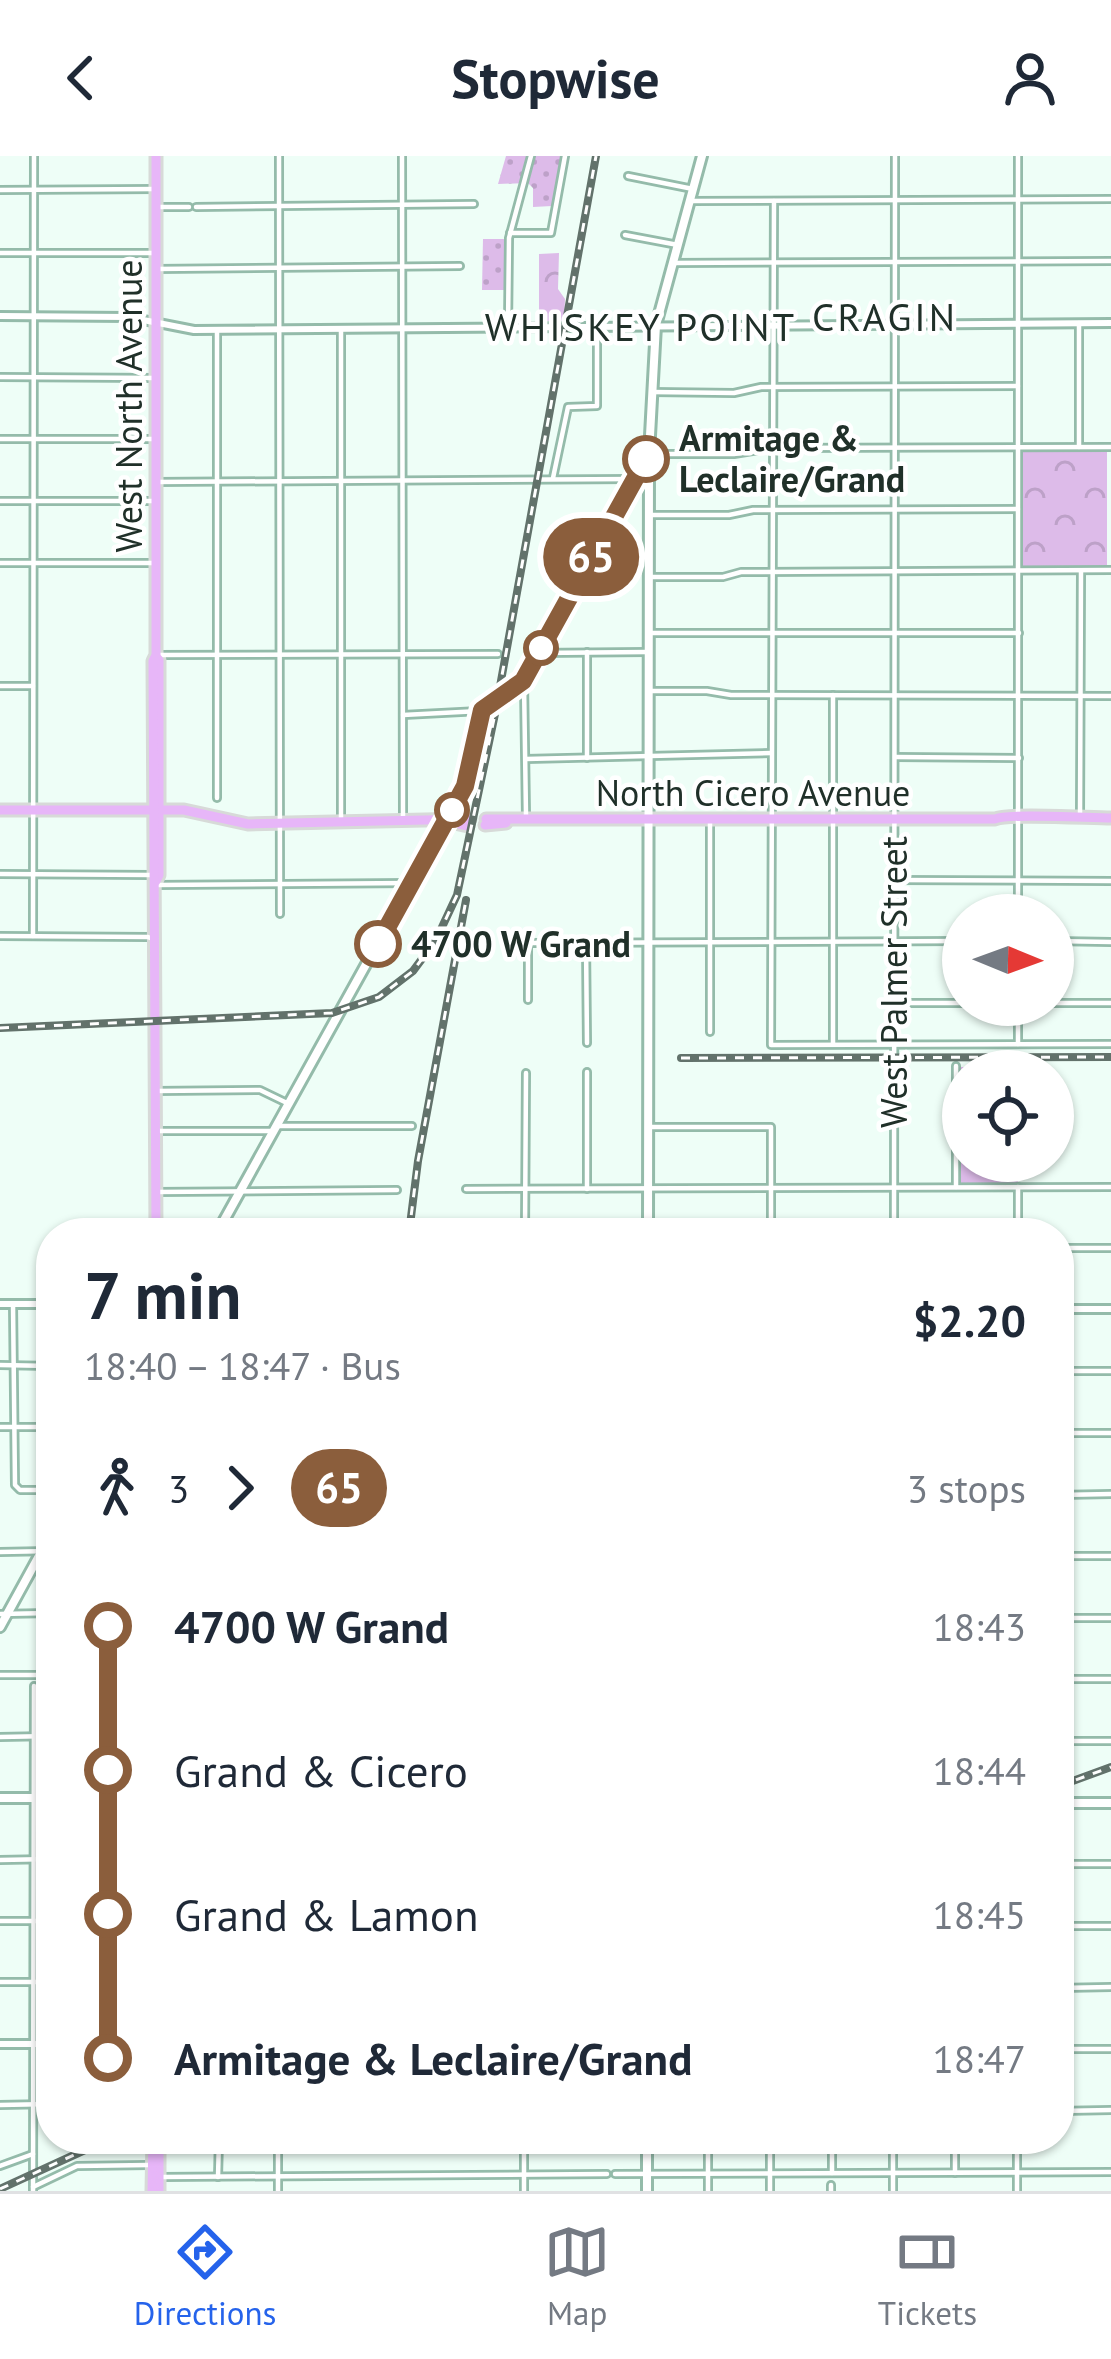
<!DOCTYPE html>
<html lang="en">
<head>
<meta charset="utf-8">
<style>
  :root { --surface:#fff; --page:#f2f2f3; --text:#1f2937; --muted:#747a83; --line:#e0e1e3; --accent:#2563eb }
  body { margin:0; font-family:"PT Sans",sans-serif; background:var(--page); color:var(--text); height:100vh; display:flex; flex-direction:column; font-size:45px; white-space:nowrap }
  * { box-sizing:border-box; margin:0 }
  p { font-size:39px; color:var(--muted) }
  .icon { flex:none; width:66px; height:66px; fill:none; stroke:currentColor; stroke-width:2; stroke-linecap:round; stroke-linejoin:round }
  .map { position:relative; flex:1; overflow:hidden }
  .side { position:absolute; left:36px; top:1062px; width:1038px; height:936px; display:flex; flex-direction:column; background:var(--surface); border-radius:48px; box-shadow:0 3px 9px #0004 }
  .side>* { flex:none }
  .badge { padding:0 24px; border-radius:39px; font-size:42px; line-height:78px }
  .needle { width:78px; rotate:91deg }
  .tools { position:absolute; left:942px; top:738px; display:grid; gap:24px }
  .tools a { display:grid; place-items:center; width:132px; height:132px; border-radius:50%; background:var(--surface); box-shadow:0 3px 9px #0004; font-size:60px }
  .map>.badge { position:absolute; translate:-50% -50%; box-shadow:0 0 0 6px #fff }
  .legs { display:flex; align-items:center; gap:18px; height:132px; padding:0 48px; font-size:39px }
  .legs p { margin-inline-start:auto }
  .overview { display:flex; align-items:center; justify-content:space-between; height:204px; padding:0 48px }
  h1 { font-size:66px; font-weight:600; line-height:90px }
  ul { padding:0 48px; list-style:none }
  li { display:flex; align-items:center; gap:42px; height:144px; font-size:45px }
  li i { display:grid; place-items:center; width:18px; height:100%; margin:0 15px; background:currentColor }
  li i::after { content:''; width:30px; height:30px; margin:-15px; border:9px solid; border-radius:50%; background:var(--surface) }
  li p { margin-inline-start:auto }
  li:first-child i { background:linear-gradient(#0000 50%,currentColor 0) }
  li:last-child i { background:linear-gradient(currentColor 50%,#0000 0) }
  header { display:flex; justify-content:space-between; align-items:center; height:156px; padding:0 48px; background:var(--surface); font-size:54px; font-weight:600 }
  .dock { display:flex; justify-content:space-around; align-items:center; height:168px; border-top:3px solid var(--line); background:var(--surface); font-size:33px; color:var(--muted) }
  .dock a { display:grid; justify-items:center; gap:6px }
  .dock .active { color:var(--accent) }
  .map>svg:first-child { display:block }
  .grass { fill:url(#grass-dots) }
  .forest { fill:url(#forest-crowns) }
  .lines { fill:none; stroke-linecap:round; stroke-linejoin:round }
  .minor-casing { stroke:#94bbaa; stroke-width:10 }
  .tertiary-casing { stroke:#94bbaa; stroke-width:12 }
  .secondary-casing { stroke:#94bbaa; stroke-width:14 }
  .primary-casing { stroke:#d7dad8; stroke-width:15 }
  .minor { stroke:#fff; stroke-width:4.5 }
  .tertiary { stroke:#fff; stroke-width:6 }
  .secondary { stroke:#fff; stroke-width:8 }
  .primary { stroke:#e7b6f8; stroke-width:9 }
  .rail-casing { stroke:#62726b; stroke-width:8 }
  .rail { stroke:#fff; stroke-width:3; stroke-dasharray:9; stroke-linecap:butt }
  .line-1-casing { stroke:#fff; stroke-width:27 }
  .line-1 { stroke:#8b5e3c; stroke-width:18 }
  .stop-1-dot { fill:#fff; stroke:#8b5e3c; stroke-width:6 }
  .labels { text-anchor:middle; stroke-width:9; stroke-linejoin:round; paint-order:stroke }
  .street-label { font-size:36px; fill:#203029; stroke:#fff }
  .stop-label { font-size:36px; font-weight:bold; fill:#203029; stroke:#fff; text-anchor:start }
  .neighbourhood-label { font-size:39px; letter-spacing:3px; fill:#203029; stroke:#fff }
</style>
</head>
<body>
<header><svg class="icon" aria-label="back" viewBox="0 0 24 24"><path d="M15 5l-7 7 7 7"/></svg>Stopwise<svg class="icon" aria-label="person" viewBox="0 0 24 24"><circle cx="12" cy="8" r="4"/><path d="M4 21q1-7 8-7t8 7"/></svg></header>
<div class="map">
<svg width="1111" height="2035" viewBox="0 0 1111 2035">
  <defs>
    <pattern id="grass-dots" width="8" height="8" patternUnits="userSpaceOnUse" patternTransform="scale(3)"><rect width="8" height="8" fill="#ddbbe9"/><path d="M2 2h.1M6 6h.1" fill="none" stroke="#bda1c8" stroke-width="1.8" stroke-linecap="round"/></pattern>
    <pattern id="forest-crowns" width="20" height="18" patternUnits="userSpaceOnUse" patternTransform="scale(3)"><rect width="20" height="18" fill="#ddbbe9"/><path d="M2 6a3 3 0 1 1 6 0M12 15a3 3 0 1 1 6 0" fill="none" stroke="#bda1c8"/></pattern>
  </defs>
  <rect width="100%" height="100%" fill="#eefef7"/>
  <!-- grass -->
  <g class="grass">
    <path d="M506,0H561L552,50L533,51V32L528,27L498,28Z"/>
    <path d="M483,83H505V134H482Z"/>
  </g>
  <!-- forest -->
  <g class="forest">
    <path d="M559,97L558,133L565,143L564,165H539V98Z"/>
    <path d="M1107,295V411L1021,412L1022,296Z"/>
    <path d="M960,911H1019V915H963V1005H1018V1028H960Z"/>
  </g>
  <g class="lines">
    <!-- minor casing -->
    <g class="minor-casing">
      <g id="minor">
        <path d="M279,0L280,758"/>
        <path d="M402,0L403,660"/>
        <path d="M1018,0V759"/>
        <path d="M628,20L693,33"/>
        <path d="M0,34L156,33"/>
        <path d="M691,45L1111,43"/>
        <path d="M774,45L771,889L1111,888"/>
        <path d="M156,51H189"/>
        <path d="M196,51L474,48"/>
        <path d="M510,77H551L565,0"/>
        <path d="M625,79L678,89"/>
        <path d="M0,97H156"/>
        <path d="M673,107L1111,105"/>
        <path d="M156,113L460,110"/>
        <path d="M508,171L509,82L531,0"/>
        <path d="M341,175V667"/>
        <path d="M0,221L156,222"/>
        <path d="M652,236L734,237L761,231L1018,230"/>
        <path d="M0,283H156"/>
        <path d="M1079,291V167"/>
        <path d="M649,298H734L772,292L1111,291"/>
        <path d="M553,322L568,251L597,250V180"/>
        <path d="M156,326L634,323"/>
        <path d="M0,345H156"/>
        <path d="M652,359H729L753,354L1018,353"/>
        <path d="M0,407H156"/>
        <path d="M650,421H723L741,416L1111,414"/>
        <path d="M648,477H1019"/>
        <path d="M587,496V602"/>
        <path d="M538,497L647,496"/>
        <path d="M156,499L498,498"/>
        <path d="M524,527L526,659"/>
        <path d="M0,530H33"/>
        <path d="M648,535H707L731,539L1111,540"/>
        <path d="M403,559L480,555"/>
        <path d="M895,601L1019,602"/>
        <path d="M526,603L771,597"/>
        <path d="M217,642V174"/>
        <path d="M1080,662L1081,416"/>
        <path d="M0,718L150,719"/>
        <path d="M895,724L1111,725"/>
        <path d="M156,729L411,727"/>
        <path d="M0,780L148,781L155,784"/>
        <path d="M33,780L34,0"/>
        <path d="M1053,785L1111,786"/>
        <path d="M586,787L587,887"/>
        <path d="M528,844V787L963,785"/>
        <path d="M897,847H963"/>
        <path d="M1053,847H1111"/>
        <path d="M710,876V666"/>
        <path d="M833,887V539"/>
        <path d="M1018,888V849"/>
        <path d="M956,910V1031"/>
        <path d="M156,935L260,934L289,948"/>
        <path d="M276,970H412"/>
        <path d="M648,971H771V1077"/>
        <path d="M156,975H270"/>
        <path d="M466,1033L1111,1031"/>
        <path d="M587,1033V916"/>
        <path d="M156,1036L397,1034"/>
        <path d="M525,1077L526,917"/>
        <path d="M894,1077L895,0"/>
        <path d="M1018,1077V1031"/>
        <path d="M1059,1092H1111"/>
        <path d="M13,1148L15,1329L20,1334H51"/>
        <path d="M0,1209L51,1210"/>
        <path d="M1059,1215H1111"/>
        <path d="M0,1271H51"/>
        <path d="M1059,1277H1111"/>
        <path d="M1059,1339L1111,1338"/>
        <path d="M0,1396L51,1395"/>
        <path d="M1059,1400H1111"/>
        <path d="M0,1458L51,1457"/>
        <path d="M1059,1462H1111"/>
        <path d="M0,1519H51"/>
        <path d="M1059,1523H1111"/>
        <path d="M0,1581L51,1580"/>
        <path d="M1059,1585H1111"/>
        <path d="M0,1704L51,1703"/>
        <path d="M1059,1708H1111"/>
        <path d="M0,1765H51"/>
        <path d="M1059,1770H1111"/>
        <path d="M0,1826H51"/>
        <path d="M1059,1832L1111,1831"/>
        <path d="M1059,1893H1111"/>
        <path d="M0,1949L51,1948"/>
        <path d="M1059,1955L1111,1954"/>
        <path d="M278,1983V2035"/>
        <path d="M524,1983V2035"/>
        <path d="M0,2010L33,1998"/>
        <path d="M832,2017V1983"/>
        <path d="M955,2017V1983"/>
        <path d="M615,2018L1111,2016"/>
        <path d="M163,2021L607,2018"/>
        <path d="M218,2021L219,1983"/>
        <path d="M831,2029V2035"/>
        <path d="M33,2031L77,2010L149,2009"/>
        <path d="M33,2035L34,1530"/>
        <path d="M708,2035V1983"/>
        <path d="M770,2035V1983"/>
        <path d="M893,2035V1983"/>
        <path d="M1017,2035V1983"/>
      </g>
    </g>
    <!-- tertiary casing -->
    <g class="tertiary-casing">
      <g id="tertiary">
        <path d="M0,160L128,161L194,174L1111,167"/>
        <path d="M0,1148H51"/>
        <path d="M1059,1153H1111"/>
        <path d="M0,1888H51"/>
      </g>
    </g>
    <!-- secondary casing -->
    <g class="secondary-casing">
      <g id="secondary">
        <path d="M521,527L648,299"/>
        <path d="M217,1077L465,630L482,554L523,525"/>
        <path d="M648,1077L649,298L656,169L702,0"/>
        <path d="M0,1471L51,1378"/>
        <path d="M0,1642H51"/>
        <path d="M1059,1647H1111"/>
        <path d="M647,2035V1983"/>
      </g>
    </g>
    <!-- primary casing -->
    <g class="primary-casing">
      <g id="primary">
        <path d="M0,654H184L248,668L470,663"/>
        <path d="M486,663H995C1008,657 1089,662 1111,662"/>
        <path d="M446,665L468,670"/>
        <path d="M485,669L506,667"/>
        <path d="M156,725L159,719V504L156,501"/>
        <path d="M156,1077L153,505L156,499V0"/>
        <path d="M159,1992V2035"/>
        <path d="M152,2035L153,1983"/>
      </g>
    </g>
    <!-- minor -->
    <use href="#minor" class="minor"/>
    <!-- tertiary -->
    <use href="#tertiary" class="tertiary"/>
    <!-- secondary -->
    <use href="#secondary" class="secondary"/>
    <!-- primary -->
    <use href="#primary" class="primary"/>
    <!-- rail casing -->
    <g class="rail-casing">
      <g id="rail">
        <path d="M0,872L332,857L379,841L413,815L436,784L457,739L495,558L596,0"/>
        <path d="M681,902L1111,901"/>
        <path d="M409,1077L418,1005L466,744"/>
        <path d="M1059,1630L1111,1611"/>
        <path d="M0,2033L109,1983"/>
      </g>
    </g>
    <!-- rail -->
    <use href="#rail" class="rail"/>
  </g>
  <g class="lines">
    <!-- line-1 casing -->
    <g class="line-1-casing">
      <path id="line-1" d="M378,788L465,630L482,554L523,525L646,303"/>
    </g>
    <!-- line-1 -->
    <use href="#line-1" class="line-1"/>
  </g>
  <!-- markers -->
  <g class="stop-1-dot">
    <circle cx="646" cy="303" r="21"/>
    <circle cx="541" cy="492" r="15"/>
    <circle cx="452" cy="654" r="15"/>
    <circle cx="378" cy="788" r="21"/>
  </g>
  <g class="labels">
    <!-- street labels -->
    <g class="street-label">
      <text transform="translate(129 250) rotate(-90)" y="13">West North Avenue</text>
      <text x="753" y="650">North Cicero Avenue</text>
      <text transform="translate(894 826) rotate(-90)" y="13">West Palmer Street</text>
    </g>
    <!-- stop labels -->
    <g class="stop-label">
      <text x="679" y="295">Armitage &amp;<tspan x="679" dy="41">Leclaire/Grand</tspan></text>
      <text x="411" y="801">4700 W Grand</text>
    </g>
    <!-- neighbourhood labels -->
    <g class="neighbourhood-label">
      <text x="885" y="175">CRAGIN</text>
      <text x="641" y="185">WHISKEY POINT</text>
    </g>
  </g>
</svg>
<div class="tools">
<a><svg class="needle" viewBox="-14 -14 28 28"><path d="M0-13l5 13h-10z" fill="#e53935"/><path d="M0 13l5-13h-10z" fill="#747a83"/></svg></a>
<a><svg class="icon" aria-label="locate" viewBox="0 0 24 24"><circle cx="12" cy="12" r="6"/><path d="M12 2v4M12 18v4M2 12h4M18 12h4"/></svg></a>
</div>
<b class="badge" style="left:591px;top:401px;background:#8b5e3c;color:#fff">65</b>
<section class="side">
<div class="overview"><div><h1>7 min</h1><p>18:40 – 18:47 · Bus</p></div><b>$2.20</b></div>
<div class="legs"><svg class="icon" aria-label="walk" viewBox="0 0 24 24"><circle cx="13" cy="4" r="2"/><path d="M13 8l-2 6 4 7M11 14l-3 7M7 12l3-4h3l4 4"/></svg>3<svg class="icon" aria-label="forward" viewBox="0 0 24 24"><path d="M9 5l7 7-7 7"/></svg><b class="badge" style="background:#8b5e3c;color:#fff">65</b><p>3 stops</p></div>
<ul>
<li><i style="color:#8b5e3c"></i><b>4700 W Grand</b><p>18:43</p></li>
<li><i style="color:#8b5e3c"></i><span>Grand &amp; Cicero</span><p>18:44</p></li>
<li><i style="color:#8b5e3c"></i><span>Grand &amp; Lamon</span><p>18:45</p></li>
<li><i style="color:#8b5e3c"></i><b>Armitage &amp; Leclaire/Grand</b><p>18:47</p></li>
</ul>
</section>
</div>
<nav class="dock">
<a class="active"><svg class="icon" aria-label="directions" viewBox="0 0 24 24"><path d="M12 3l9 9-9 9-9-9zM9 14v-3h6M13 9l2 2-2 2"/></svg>Directions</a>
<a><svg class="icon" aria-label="map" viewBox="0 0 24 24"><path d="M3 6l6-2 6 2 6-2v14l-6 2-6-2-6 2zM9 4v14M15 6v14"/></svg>Map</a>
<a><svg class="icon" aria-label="tickets" viewBox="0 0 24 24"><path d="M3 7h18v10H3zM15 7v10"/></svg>Tickets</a>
</nav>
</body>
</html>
